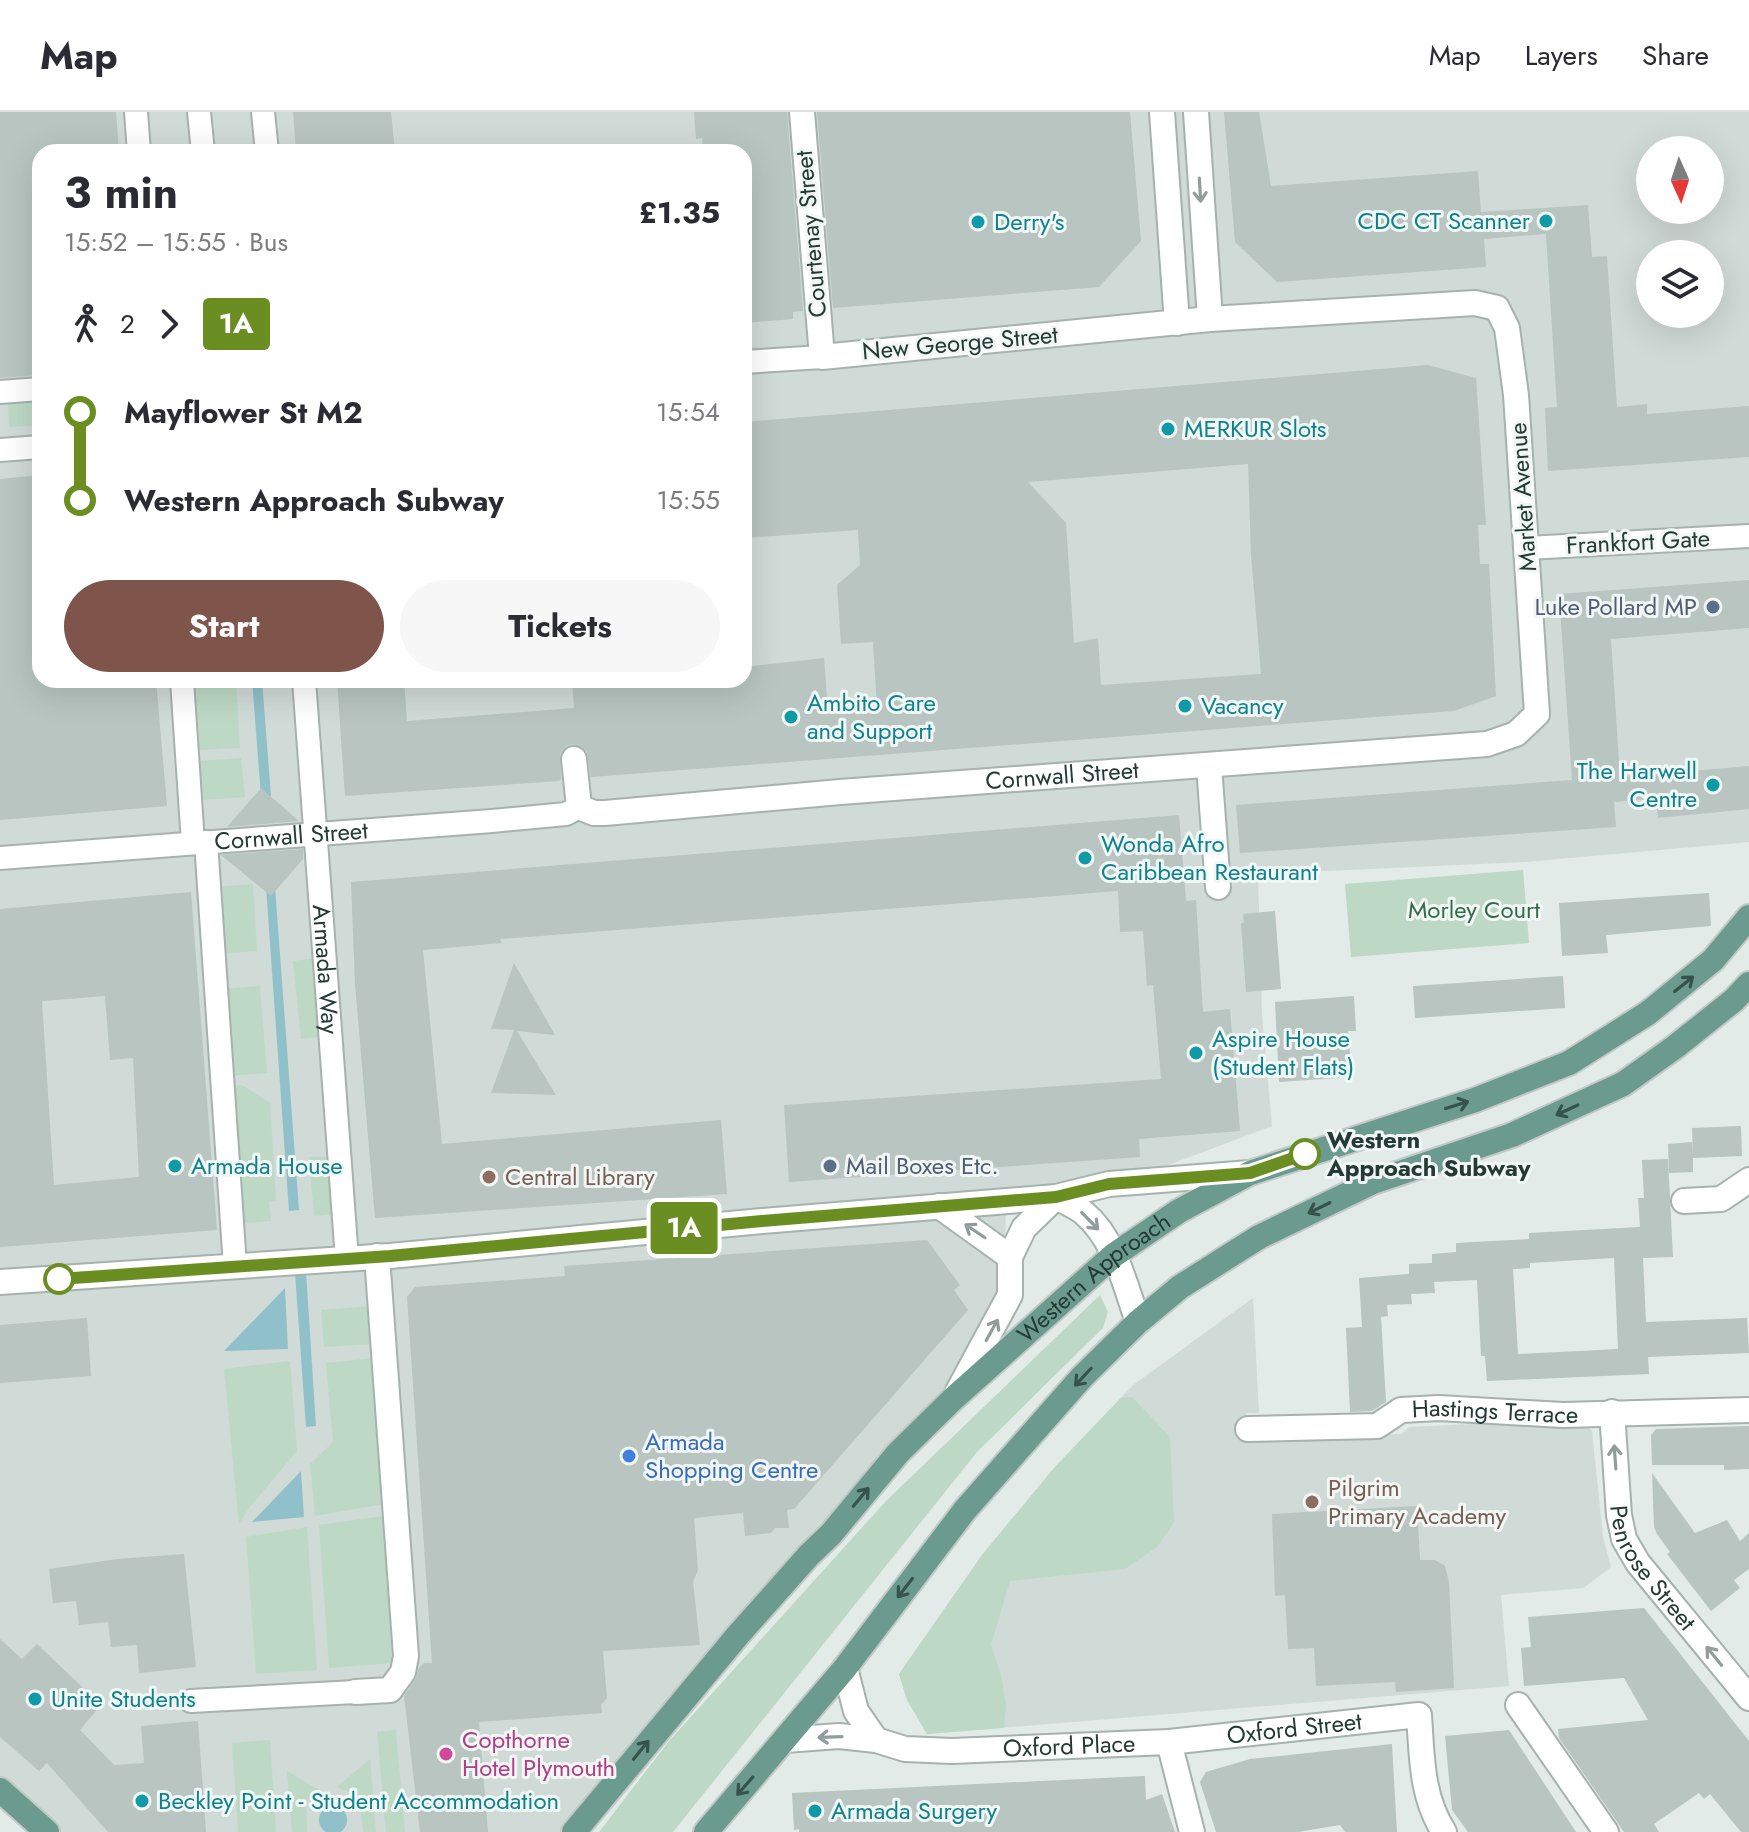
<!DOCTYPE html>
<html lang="en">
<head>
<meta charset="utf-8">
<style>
  :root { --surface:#fff; --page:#f7f7f7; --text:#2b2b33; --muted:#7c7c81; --line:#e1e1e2; --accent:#7e544b }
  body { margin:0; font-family:Jost,sans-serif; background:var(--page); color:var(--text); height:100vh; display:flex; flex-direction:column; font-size:30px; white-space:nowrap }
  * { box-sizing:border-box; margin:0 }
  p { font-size:26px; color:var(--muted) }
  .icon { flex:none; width:44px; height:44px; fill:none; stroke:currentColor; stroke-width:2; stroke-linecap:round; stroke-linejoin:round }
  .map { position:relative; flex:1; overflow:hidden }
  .panel { position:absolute; left:32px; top:32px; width:720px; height:544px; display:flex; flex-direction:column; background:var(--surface); border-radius:24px; box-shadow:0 8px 32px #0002 }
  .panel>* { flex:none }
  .badge { padding:0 16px; border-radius:6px; font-size:28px; line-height:52px }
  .needle { width:52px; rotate:177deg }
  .tools { position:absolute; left:1636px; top:24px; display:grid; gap:16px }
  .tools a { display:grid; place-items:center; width:88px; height:88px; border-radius:50%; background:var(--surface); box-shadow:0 8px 32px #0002; font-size:40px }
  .map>.badge { position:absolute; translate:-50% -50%; box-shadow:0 0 0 4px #fff }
  .legs { display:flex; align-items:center; gap:12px; height:88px; padding:0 32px; font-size:26px }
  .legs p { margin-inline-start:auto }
  .head { display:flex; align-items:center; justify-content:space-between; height:136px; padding:0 32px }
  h1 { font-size:44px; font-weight:700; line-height:60px }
  .button { display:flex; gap:16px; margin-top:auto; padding:16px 32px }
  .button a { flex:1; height:92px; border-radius:48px; background:var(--accent); color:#fff; font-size:32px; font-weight:700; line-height:92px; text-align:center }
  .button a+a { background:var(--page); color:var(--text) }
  ul { padding:0 32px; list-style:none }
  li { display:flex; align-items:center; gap:28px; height:88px; font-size:30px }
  li i { display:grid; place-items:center; width:12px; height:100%; margin:0 10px; background:currentColor }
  li i::after { content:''; width:20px; height:20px; margin:-10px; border:6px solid; border-radius:50%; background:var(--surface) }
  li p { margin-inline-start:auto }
  li:first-child i { background:linear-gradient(#0000 50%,currentColor 0) }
  li:last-child i { background:linear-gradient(currentColor 50%,#0000 0) }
  header { display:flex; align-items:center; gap:48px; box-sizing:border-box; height:112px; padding:0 40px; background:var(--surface); border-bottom:2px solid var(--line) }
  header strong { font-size:38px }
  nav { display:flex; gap:44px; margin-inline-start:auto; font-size:28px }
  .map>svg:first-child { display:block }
  .built { fill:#d0dad6; fill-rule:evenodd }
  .green { fill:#bdd9c5 }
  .water { fill:#90c1ca }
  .building { fill:#b8c5c0; fill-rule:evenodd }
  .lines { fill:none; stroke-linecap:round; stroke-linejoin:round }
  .pedestrian-casing { stroke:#a5b2ae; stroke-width:26 }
  .minor-casing { stroke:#a5b2ae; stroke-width:28 }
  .primary-casing { stroke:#c2c8c6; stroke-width:28 }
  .pedestrian { stroke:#fff; stroke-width:22 }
  .minor { stroke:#fff; stroke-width:24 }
  .primary { stroke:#6b9b8f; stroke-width:24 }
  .oneway { stroke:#929c9a }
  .oneway2 { stroke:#36524b }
  .line-1-casing { stroke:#fff; stroke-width:18 }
  .line-1 { stroke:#6b8e23; stroke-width:12 }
  .culture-dot { fill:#0f9aa8; stroke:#f2f7f5; stroke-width:3 }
  .service-dot { fill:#5c6f8a; stroke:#f2f7f5; stroke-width:3 }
  .stop-1-dot { fill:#fff; stroke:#6b8e23; stroke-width:4 }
  .education-dot { fill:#8d6e63; stroke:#f2f7f5; stroke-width:3 }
  .shop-dot { fill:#3f7fe0; stroke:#f2f7f5; stroke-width:3 }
  .hotel-dot { fill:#d1479c; stroke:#f2f7f5; stroke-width:3 }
  .labels { text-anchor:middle; stroke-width:6; stroke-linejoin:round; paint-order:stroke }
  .culture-label { font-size:24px; fill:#0d838f; stroke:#f2f7f5; text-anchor:start }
  .street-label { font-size:24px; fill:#243a34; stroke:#f2f7f5 }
  .service-label { font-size:24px; fill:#4e5e75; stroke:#f2f7f5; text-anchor:end }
  .park-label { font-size:24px; fill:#336c48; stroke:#f2f7f5 }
  .stop-label { font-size:24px; font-weight:bold; fill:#243a34; stroke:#f2f7f5; text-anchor:start }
  .education-label { font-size:24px; fill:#785e54; stroke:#f2f7f5; text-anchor:start }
  .shop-label { font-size:24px; fill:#366cbe; stroke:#f2f7f5; text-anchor:start }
  .hotel-label { font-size:24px; fill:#b23c85; stroke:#f2f7f5; text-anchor:start }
</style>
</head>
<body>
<header>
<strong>Map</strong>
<nav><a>Map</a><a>Layers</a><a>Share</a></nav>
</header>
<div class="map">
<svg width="1749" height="1720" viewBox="0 0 1749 1720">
  <rect width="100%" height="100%" fill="#e2ebe7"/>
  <!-- built -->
  <g class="built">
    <path d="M0,0H1749V730L1525,750L1258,762L1262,903L1272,1014L1155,1058L1006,1099L1002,1217L689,1561L563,1720H55L0,1670ZM1650,38H1710V98H1650ZM40,40H744V568H40ZM1650,142H1710V202H1650Z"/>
    <path d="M1253,1186L1259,1301H1246L1250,1328L1402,1322L1409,1315L1579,1307L1592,1319L1603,1425L1611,1455L1583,1476L1501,1483L1509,1574L927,1622L907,1588L899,1562L982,1443L1054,1356L1133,1273Z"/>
  </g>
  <!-- green -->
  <g class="green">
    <path d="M40,287V313L9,315L8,289Z"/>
    <path d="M196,568H236L240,636L200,638Z"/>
    <path d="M241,646L245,685L202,688L198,649Z"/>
    <path d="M1523,758L1529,831L1351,845L1345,772Z"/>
    <path d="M253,772L257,839L219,842L214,775Z"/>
    <path d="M316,846L325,924L301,927L293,849Z"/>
    <path d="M260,874L267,961L227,964L221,877Z"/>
    <path d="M242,973L270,991L276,1089L269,1090L271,1109L236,1112L226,974Z"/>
    <path d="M333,1044L337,1102L314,1104L309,1045Z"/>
    <path d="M1100,1183L1108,1200L1103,1216L977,1340L673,1720H599L669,1629L886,1389Z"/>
    <path d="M371,1194L373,1232L324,1235L321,1198Z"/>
    <path d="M374,1246L385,1392L315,1404L310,1352L333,1330L326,1251Z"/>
    <path d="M290,1249L297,1339L249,1396L239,1412L224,1257Z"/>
    <path d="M1132,1285L1170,1325L1174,1410L1157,1435L1125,1457L1010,1469L991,1533L1001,1563L1006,1593L1004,1616L927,1622L907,1588L899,1562L982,1443L1054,1356L1121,1286Z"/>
    <path d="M383,1404L392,1551L329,1556L319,1413Z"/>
    <path d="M307,1415L317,1558L256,1562L246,1425Z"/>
    <path d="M396,1618L405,1720H386L377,1620Z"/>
    <path d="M270,1628L276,1720H238L232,1631Z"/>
    <path d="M370,1647L376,1720H363L359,1684L337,1675Z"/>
    <path d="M287,1659L319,1678L306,1689L307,1720H292Z"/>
  </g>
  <!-- water -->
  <g class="water">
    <path d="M252,568H262L271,684H261Z"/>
    <path d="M266,775H275L299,1098L289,1099Z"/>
    <path d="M306,1160L316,1314L306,1315L295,1161Z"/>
    <path d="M285,1176L288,1237L224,1239Z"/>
    <path d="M301,1359L304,1405L252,1410Z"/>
    <circle cx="333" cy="1708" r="14"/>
  </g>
  <!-- building -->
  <g class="building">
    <path d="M0,0H116L119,40H40V263L0,266Z"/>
    <path d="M293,0H391L395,40H296Z"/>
    <path d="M694,0H787L803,199L793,200V207L744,211V40H703L702,26L696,27Z"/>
    <path d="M817,0H1130L1141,129L1099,175L833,196Z"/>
    <path d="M1224,0H1259L1271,74L1478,59L1481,100L1588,93L1592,145L1607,144L1617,295L1647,292V302L1749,294V345L1548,359L1545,296L1557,295L1546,122L1484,127L1486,155L1277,170L1235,130Z"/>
    <path d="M1428,253L1476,266L1486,413H1478L1480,452H1489L1496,584L1454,599L591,665L587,639L573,632L566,634L560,642L561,667L559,669L345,684L337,568H404L407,609L574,596L572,568H744V555L824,546L828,599L877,596L873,530L841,532L837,473L860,453L858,418L744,426V310ZM1248,352L1251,442L1261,562L1101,573L1098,526L1074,531L1066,411L1028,370Z"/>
    <path d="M40,363V568H156L167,694L0,708V367Z"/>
    <path d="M1749,468V516L1611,527L1620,665L1749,654V697L1658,706L1656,686L1614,690L1616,715L1240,741L1236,693L1572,668L1559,482Z"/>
    <path d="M261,676L299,709L227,715Z"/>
    <path d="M1179,703L1186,789L1196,788L1203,900L1230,897L1240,1019L1139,1027L1140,1045L789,1070L784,993L1161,967L1153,873L1147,874L1143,819L1120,820L1118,779L500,827L502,831L423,838L442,1032L721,1008L727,1082L375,1106L355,872L351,770Z"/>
    <path d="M303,737V747L271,784L221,743Z"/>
    <path d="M191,780L217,1118L0,1135V797ZM105,884L110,948L133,946L139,1065L54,1073L42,889Z"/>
    <path d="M1709,781L1711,814L1606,823L1608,841L1562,844L1559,791Z"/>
    <path d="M1275,799L1281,877L1246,880L1241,811H1244L1243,802Z"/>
    <path d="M514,851L555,923L517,919L556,983L491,981L514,918L491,917Z"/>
    <path d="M1563,864L1565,896L1415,906L1413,874Z"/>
    <path d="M1354,884L1356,919H1348L1352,965L1279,970L1275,890Z"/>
    <path d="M1741,1014L1742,1044L1693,1046V1060L1669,1061L1668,1032L1692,1030L1693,1044L1692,1016Z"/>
    <path d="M1668,1047L1673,1145L1643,1146L1646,1210L1747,1206L1749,1241L1648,1245L1649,1262L1487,1269L1485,1244H1481L1477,1168L1434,1170L1435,1181L1411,1182L1412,1192L1387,1193L1388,1204L1381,1205L1386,1290L1372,1299L1350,1300L1346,1216L1362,1215L1359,1166L1409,1162V1152L1432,1151V1142L1456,1140V1131L1529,1127V1121L1640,1115L1638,1086H1644L1642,1048ZM1614,1146L1618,1237L1518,1242L1513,1157L1530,1156V1151Z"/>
    <path d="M927,1128L960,1173L954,1178L968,1198L794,1397L787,1398L789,1416H775L771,1421L745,1424L743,1401L694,1406L698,1458L693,1470L700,1533L603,1539L607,1586L601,1593L602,1601L479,1610L488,1720H420L404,1584L415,1568L419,1556L424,1551H432L407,1185L415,1175L565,1164L564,1154Z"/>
    <path d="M87,1206L91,1264L0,1271V1213Z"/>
    <path d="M1749,1314V1357L1724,1358V1353H1652L1651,1323L1656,1317Z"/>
    <path d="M1652,1361L1695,1421L1727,1408L1740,1429L1749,1421V1457L1734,1468L1740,1476L1711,1499L1667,1442L1670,1440L1657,1422L1654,1415Z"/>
    <path d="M1417,1394L1420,1448H1435L1445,1454L1449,1470L1454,1576L1396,1580L1395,1570L1316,1574L1314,1536L1288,1537L1285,1483L1275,1484L1272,1402Z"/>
    <path d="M184,1442L196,1555L139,1561L137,1533L111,1535L108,1510L79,1513L76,1489L53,1491L49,1457L117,1447Z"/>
    <path d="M1644,1496L1749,1629V1720H1741L1710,1682L1704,1687L1699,1681L1654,1712L1659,1720H1624L1559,1626L1558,1617L1648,1608L1624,1566L1524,1574L1521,1536L1531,1535L1528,1505Z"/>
    <path d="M0,1527L22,1547L37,1532L101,1593L80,1618L114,1653L144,1651L141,1614L198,1609L206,1720H108L47,1651L39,1659L0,1625Z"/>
    <path d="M1509,1618L1576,1720H1468L1452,1698L1445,1624Z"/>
    <path d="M1392,1632L1397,1720H1345L1340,1713L1298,1720H1216L1200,1670L1206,1660L1250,1647Z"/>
    <path d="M1145,1664L1146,1688L1162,1682L1175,1720H799V1717L794,1718L792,1681Z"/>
  </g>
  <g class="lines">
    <!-- pedestrian casing -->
    <g class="pedestrian-casing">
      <g id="pedestrian">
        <path d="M136,0L139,40"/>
        <path d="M199,0L203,40"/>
        <path d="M263,0L267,40"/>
        <path d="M744,250L822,245"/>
        <path d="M0,280L40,277"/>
        <path d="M0,338L40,335"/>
        <path d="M1527,436L1749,424"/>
        <path d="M182,568L193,731"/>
        <path id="s1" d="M304,568L347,1147"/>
        <path d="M206,730L235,1154"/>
        <path id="s2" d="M0,746L492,709L566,702L579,695"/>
        <path d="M191,1589L355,1580"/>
      </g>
    </g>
    <!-- minor casing -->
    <g class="minor-casing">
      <g id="minor">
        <path d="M1162,0L1177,211"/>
        <path d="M1196,0L1210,207"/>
        <path id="s3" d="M574,647L579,695L594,701H605L840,680L1487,632L1516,622L1537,602L1516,283L1507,216L1497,196L1475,191L1210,207L822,245L802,0"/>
        <path d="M1209,654L1218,775"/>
        <path d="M1056,1085C1065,1090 1076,1094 1084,1101C1115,1127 1125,1173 1138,1210"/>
        <path d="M1684,1089L1721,1087L1749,1068"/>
        <path d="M939,1094L1010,1145"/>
        <path d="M0,1170L390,1144L762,1109L1056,1085L1109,1072L1250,1061"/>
        <path d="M957,1281L1010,1183V1145L1024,1116L1056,1085"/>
        <path id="s4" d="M1612,1300L1619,1403L1624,1427L1638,1451L1749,1586"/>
        <path id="s5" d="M1248,1317L1377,1314L1401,1298L1439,1296L1563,1303L1749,1298"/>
        <path d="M845,1556L856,1599L876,1628"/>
        <path d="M355,1580L390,1578L403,1560L406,1544L377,1144"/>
        <path d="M1518,1593L1606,1720"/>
        <path id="s6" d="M785,1628L839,1624L876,1628L905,1637L952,1639L1169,1630L1419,1603C1422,1645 1421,1684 1444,1720"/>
        <path d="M1169,1630L1192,1720"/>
      </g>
    </g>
    <!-- primary casing -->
    <g class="primary-casing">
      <g id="primary">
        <path d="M0,1678L47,1720"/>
        <path id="s7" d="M574,1720L738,1523L809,1443L831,1422L898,1341L954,1286L1114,1143L1179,1099L1250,1061L1475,988L1569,951L1648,901L1713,848L1749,805"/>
        <path d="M706,1720L845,1556L965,1398L1082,1265L1138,1210L1180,1175L1259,1125L1373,1070L1512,1023L1623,972L1675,935L1734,888L1749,872"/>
      </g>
    </g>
    <!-- pedestrian -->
    <use href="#pedestrian" class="pedestrian"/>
    <!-- minor -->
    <use href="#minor" class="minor"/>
    <!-- primary -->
    <use href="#primary" class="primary"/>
  </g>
  <!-- one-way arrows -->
  <defs><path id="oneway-shaft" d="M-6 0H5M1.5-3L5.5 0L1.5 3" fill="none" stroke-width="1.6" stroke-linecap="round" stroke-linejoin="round" transform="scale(2)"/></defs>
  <g class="oneway">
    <use href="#oneway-shaft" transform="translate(1200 78) rotate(87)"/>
    <use href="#oneway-shaft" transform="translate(1090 1109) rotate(46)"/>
    <use href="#oneway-shaft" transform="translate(975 1119) rotate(-146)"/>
    <use href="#oneway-shaft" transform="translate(992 1218) rotate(-61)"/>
    <use href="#oneway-shaft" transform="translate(1615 1345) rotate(-94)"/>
    <use href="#oneway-shaft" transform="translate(1714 1544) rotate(-129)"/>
    <use href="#oneway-shaft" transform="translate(830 1625) rotate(178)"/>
  </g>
  <g class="oneway2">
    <use href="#oneway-shaft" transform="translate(1684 872) rotate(-39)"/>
    <use href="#oneway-shaft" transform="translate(1457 993) rotate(-17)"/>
    <use href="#oneway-shaft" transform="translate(1567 998) rotate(155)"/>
    <use href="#oneway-shaft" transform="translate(1319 1096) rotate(154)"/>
    <use href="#oneway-shaft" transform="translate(1083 1265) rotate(133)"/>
    <use href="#oneway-shaft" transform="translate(861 1385) rotate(-50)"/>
    <use href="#oneway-shaft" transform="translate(905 1476) rotate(128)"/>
    <use href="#oneway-shaft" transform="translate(641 1638) rotate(-51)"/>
    <use href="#oneway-shaft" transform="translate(745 1674) rotate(131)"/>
  </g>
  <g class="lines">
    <!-- line-1 casing -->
    <g class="line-1-casing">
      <path id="line-1" d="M59,1167L390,1144L762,1109L1056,1085L1109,1072L1250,1061L1305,1042"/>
    </g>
    <!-- line-1 -->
    <use href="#line-1" class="line-1"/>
  </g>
  <!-- markers -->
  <g class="culture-dot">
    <circle cx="1546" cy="109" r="8"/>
    <circle cx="978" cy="110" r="8"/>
    <circle cx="1168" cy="317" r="8"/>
    <circle cx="1185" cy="594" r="8"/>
    <circle cx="791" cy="605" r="8"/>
    <circle cx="1713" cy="673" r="8"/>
    <circle cx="1085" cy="746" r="8"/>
    <circle cx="1196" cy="941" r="8"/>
    <circle cx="175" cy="1054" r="8"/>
    <circle cx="35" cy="1587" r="8"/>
    <circle cx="142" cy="1689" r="8"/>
    <circle cx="815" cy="1699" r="8"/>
  </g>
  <g class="service-dot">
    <circle cx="1713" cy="495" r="8"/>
    <circle cx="830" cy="1054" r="8"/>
  </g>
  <g class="stop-1-dot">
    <circle cx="1305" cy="1042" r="14"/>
    <circle cx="59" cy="1167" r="14"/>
  </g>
  <g class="education-dot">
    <circle cx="489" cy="1065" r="8"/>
    <circle cx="1312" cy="1390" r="8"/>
  </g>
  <circle class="shop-dot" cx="629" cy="1344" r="8"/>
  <circle class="hotel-dot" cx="446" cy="1642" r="8"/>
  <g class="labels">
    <!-- culture labels -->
    <g class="culture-label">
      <text x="1530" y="117" text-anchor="end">CDC CT Scanner</text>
      <text x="994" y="118">Derry's</text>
      <text x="1184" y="325">MERKUR Slots</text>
      <text x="807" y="599">Ambito Care<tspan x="807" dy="28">and Support</tspan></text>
      <text x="1201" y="602">Vacancy</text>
      <text x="1697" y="667" text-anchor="end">The Harwell<tspan x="1697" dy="28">Centre</tspan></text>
      <text x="1101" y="740">Wonda Afro<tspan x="1101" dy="28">Caribbean Restaurant</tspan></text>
      <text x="1212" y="935">Aspire House<tspan x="1212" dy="28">(Student Flats)</tspan></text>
      <text x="191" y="1062">Armada House</text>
      <text x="51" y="1595">Unite Students</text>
      <text x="158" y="1697">Beckley Point - Student Accommodation</text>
      <text x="831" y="1707">Armada Surgery</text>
    </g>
    <!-- street labels -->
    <g class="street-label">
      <text transform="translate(811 122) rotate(-95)" y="8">Courtenay Street</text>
      <text transform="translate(960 231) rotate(-5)" y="8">New George Street</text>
      <text transform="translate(1523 385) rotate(-94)" y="8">Market Avenue</text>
      <text transform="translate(1638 430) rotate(-3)" y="8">Frankfort Gate</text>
      <text dy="8" stroke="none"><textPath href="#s3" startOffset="534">Cornwall Street</textPath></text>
      <text dy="8" stroke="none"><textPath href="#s2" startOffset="292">Cornwall Street</textPath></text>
      <text dy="8" stroke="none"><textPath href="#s1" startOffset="290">Armada Way</textPath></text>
      <text dy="8" stroke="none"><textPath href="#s7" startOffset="762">Western Approach</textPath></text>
      <text dy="8" stroke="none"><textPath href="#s5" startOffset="252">Hastings Terrace</textPath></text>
      <text dy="8" stroke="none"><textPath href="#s4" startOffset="166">Penrose Street</textPath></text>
      <text dy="8" stroke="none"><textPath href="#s6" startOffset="512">Oxford Street</textPath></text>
      <text dy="8" stroke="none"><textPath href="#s6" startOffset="286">Oxford Place</textPath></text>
    </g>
    <!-- service labels -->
    <g class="service-label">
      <text x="1697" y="503">Luke Pollard MP</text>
      <text x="846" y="1062" text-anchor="start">Mail Boxes Etc.</text>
    </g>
    <!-- park labels -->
    <g class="park-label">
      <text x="1474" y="806">Morley Court</text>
    </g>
    <!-- stop labels -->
    <g class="stop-label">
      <text x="1327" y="1036">Western<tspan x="1327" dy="28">Approach Subway</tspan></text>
    </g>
    <!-- education labels -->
    <g class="education-label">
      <text x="505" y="1073">Central Library</text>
      <text x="1328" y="1384">Pilgrim<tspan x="1328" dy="28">Primary Academy</tspan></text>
    </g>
    <!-- shop labels -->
    <g class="shop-label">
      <text x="645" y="1338">Armada<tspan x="645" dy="28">Shopping Centre</tspan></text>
    </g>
    <!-- hotel labels -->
    <g class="hotel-label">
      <text x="462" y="1636">Copthorne<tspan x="462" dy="28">Hotel Plymouth</tspan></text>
    </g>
  </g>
</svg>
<div class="tools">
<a><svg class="needle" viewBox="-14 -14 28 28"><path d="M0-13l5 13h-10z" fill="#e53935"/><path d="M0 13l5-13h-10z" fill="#7c7c81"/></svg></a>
<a><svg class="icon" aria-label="layers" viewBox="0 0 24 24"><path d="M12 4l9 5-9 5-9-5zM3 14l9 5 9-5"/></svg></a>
</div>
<b class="badge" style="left:684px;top:1116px;background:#6b8e23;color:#fff">1A</b>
<section class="panel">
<div class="head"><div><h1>3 min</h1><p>15:52 – 15:55 · Bus</p></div><b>£1.35</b></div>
<div class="legs"><svg class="icon" aria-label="walk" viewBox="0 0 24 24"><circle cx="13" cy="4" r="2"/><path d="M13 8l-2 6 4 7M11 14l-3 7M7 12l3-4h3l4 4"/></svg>2<svg class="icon" aria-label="forward" viewBox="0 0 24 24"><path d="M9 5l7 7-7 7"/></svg><b class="badge" style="background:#6b8e23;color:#fff">1A</b></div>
<ul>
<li><i style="color:#6b8e23"></i><b>Mayflower St M2</b><p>15:54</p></li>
<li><i style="color:#6b8e23"></i><b>Western Approach Subway</b><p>15:55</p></li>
</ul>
<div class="button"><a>Start</a><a>Tickets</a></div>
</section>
</div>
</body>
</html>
